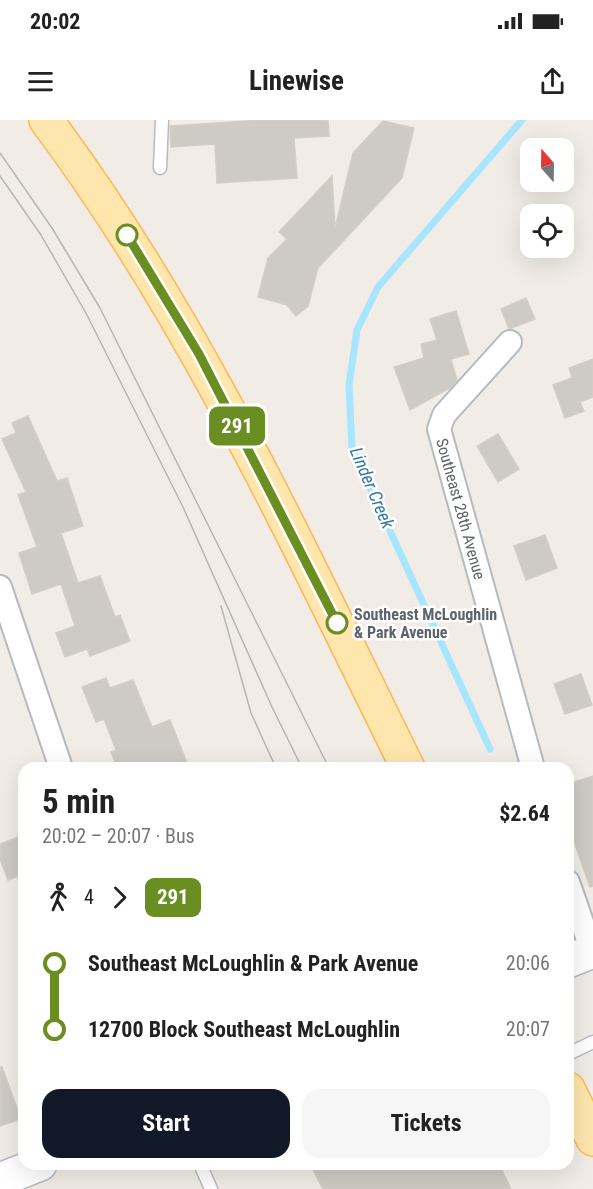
<!DOCTYPE html>
<html lang="en">
<head>
<meta charset="utf-8">
<style>
  :root { --surface:#fff; --page:#f6f6f6; --text:#222; --muted:#767676; --accent:#111827 }
  body { margin:0; font-family:"Roboto Condensed",sans-serif; background:var(--page); color:var(--text); height:100vh; display:flex; flex-direction:column; font-size:22px; white-space:nowrap }
  * { box-sizing:border-box; margin:0 }
  p { font-size:20px; color:var(--muted) }
  .icon { flex:none; width:33px; height:33px; fill:none; stroke:currentColor; stroke-width:2; stroke-linecap:round; stroke-linejoin:round }
  .map { position:relative; flex:1; overflow:hidden }
  .details { position:absolute; left:18px; top:642px; width:556px; height:408px; display:flex; flex-direction:column; background:var(--surface); border-radius:18px; box-shadow:0 6px 24px #0002 }
  .details>* { flex:none }
  .badge { padding:0 12px; border-radius:9px; font-size:21px; line-height:39px }
  .needle { width:39px; rotate:340deg }
  .buttons { position:absolute; left:520px; top:18px; display:grid; gap:12px }
  .buttons a { display:grid; place-items:center; width:54px; height:54px; border-radius:12px; background:var(--surface); box-shadow:0 6px 24px #0002; font-size:30px }
  .map>.badge { position:absolute; translate:-50% -50%; box-shadow:0 0 0 3px #fff }
  .legs { display:flex; align-items:center; gap:9px; height:66px; padding:0 24px; font-size:20px }
  .legs p { margin-inline-start:auto }
  .overview { display:flex; align-items:center; justify-content:space-between; height:102px; padding:0 24px }
  h1 { font-size:33px; font-weight:700; line-height:45px }
  .primary-button { display:flex; gap:12px; margin-top:auto; padding:12px 24px }
  .primary-button a { flex:1; height:69px; border-radius:18px; background:var(--accent); color:#fff; font-size:24px; font-weight:700; line-height:69px; text-align:center }
  .primary-button a+a { background:var(--page); color:var(--text) }
  ul { padding:0 24px; list-style:none }
  li { display:flex; align-items:center; gap:21px; height:66px; font-size:22px }
  li i { display:grid; place-items:center; width:9px; height:100%; margin:0 8px; background:currentColor }
  li i::after { content:''; width:15px; height:15px; margin:-8px; border:4px solid; border-radius:50%; background:var(--surface) }
  li p { margin-inline-start:auto }
  li:first-child i { background:linear-gradient(#0000 50%,currentColor 0) }
  li:last-child i { background:linear-gradient(currentColor 50%,#0000 0) }
  .status { display:flex; justify-content:space-between; align-items:center; height:42px; padding:0 30px; background:var(--surface); direction:ltr }
  .status svg { height:16px; fill:currentColor }
  header { display:flex; justify-content:space-between; align-items:center; height:78px; padding:0 24px; background:var(--surface); font-size:27px; font-weight:700 }
  .map>svg:first-child { display:block }
  .lines { fill:none; stroke-linecap:round; stroke-linejoin:round }
  .stream { stroke:#a8e5ff; stroke-width:7 }
  .building { fill:#cecac4; stroke:#d7cec3; stroke-width:1.5 }
  .lane-casing { stroke:#b6babe; stroke-width:15 }
  .street-casing { stroke:#b6babe; stroke-width:26 }
  .secondary-casing { stroke:#b7bcc1; stroke-width:36 }
  .primary-casing { stroke:#ffb651; stroke-width:36 }
  .lane { stroke:#fff; stroke-width:12 }
  .street { stroke:#fff; stroke-width:22 }
  .secondary { stroke:#fff; stroke-width:33 }
  .primary { stroke:#ffe6ad; stroke-width:33 }
  .tram { stroke:#b5b6b7; stroke-width:1.5 }
  .line-1-casing { stroke:#fff; stroke-width:14 }
  .line-1 { stroke:#6b8e23; stroke-width:9 }
  .stop-1-dot { fill:#fff; stroke:#6b8e23; stroke-width:3 }
  .labels { text-anchor:middle; stroke-width:5; stroke-linejoin:round; paint-order:stroke }
  .street-label { font-size:16px; fill:#5d6368; stroke:#fff }
  .stop-label { font-size:16px; font-weight:bold; fill:#5d6368; stroke:#fff; text-anchor:start }
  .water-label { font-size:18px; font-style:italic; fill:#3177a1; stroke:#fff }
</style>
</head>
<body>
<div class="status"><b>20:02</b><svg viewBox="0 0 49 12"><path d="M0 12V9h3v3zM5 12V6h3v6zM10 12V3h3v9zM15 12V0h3v12zM26 1h20v11H26zM47 4h2v5h-2z"/></svg></div>
<header><svg class="icon" aria-label="menu" viewBox="0 0 24 24"><path d="M4 6h16M4 12h16M4 18h16"/></svg>Linewise<svg class="icon" aria-label="share" viewBox="0 0 24 24"><path d="M12 15V3M7 8l5-5 5 5M5 13v7h14v-7"/></svg></header>
<div class="map">
<svg width="593" height="1069" viewBox="0 0 593 1069">
  <rect width="100%" height="100%" fill="#f1ede6"/>
  <g class="lines">
    <!-- stream -->
    <path class="stream" d="M490,629L352,328L349,265L357,210L378,167L522,0"/>
  </g>
  <!-- building -->
  <g class="building">
    <path d="M262,0H328L329,16L294,18L297,58L217,63L215,24L171,27L170,6Z"/>
    <path d="M383,1L414,8L402,58L318,148L308,186L296,196L287,185L258,177L268,138L287,119L279,112L332,56L335,108L353,33Z"/>
    <path d="M526,178L535,199L509,209L501,189Z"/>
    <path d="M456,191L469,234L451,239L457,260L450,268L410,290L394,247L424,238L421,224L437,220L430,199Z"/>
    <path d="M593,239V277L580,282L584,291L565,298L553,265L572,258L569,248Z"/>
    <path d="M28,296L57,361L67,358L83,406L61,413L78,463L100,456L115,497L120,495L130,521L90,536L87,529L65,537L56,513L75,506L61,464L32,474L19,433L37,427L18,375L26,372L2,319L16,313L12,303Z"/>
    <path d="M498,314L519,349L498,362L477,326Z"/>
    <path d="M545,415L557,448L526,460L514,426Z"/>
    <path d="M581,554L592,585L565,594L554,564Z"/>
    <path d="M106,558L110,568L133,560L152,607L170,600L189,648H117L111,632L116,630L104,599L96,602L82,567Z"/>
    <path d="M593,656V766L590,767L568,704V664Z"/>
    <path d="M24,715V754L8,760L0,739V724Z"/>
    <path d="M0,947H2L21,999L0,1006Z"/>
    <path d="M310,1044H499L511,1069H323Z"/>
  </g>
  <g class="lines">
    <!-- lane casing -->
    <g class="lane-casing">
      <g id="lane">
        <path d="M160,48L162,0"/>
        <path d="M568,934L593,922"/>
        <path d="M200,1044L211,1069"/>
      </g>
    </g>
    <!-- street casing -->
    <g class="street-casing">
      <g id="street">
        <path id="s1" d="M510,222L444,295L439,309L533,648"/>
        <path d="M0,467L61,648"/>
        <path d="M568,762L592,831"/>
      </g>
    </g>
    <!-- secondary casing -->
    <g class="secondary-casing">
      <g id="secondary">
        <path d="M568,841L593,831"/>
        <path d="M0,1060L40,1044"/>
      </g>
    </g>
    <!-- primary casing -->
    <g class="primary-casing">
      <g id="primary">
        <path d="M46,0C195,199 298,426 408,648"/>
        <path d="M568,969L593,1019"/>
      </g>
    </g>
    <!-- lane -->
    <use href="#lane" class="lane"/>
    <!-- street -->
    <use href="#street" class="street"/>
    <!-- secondary -->
    <use href="#secondary" class="secondary"/>
    <!-- primary -->
    <use href="#primary" class="primary"/>
    <!-- tram -->
    <g class="tram">
      <path d="M0,33L52,108L100,188L329,648"/>
      <path d="M0,56L41,115L87,195L183,387L272,587L302,648"/>
      <path d="M221,486L251,593L276,648"/>
    </g>
  </g>
  <g class="lines">
    <!-- line-1 casing -->
    <g class="line-1-casing">
      <path id="line-1" d="M127,115L199,234L337,503"/>
    </g>
    <!-- line-1 -->
    <use href="#line-1" class="line-1"/>
  </g>
  <!-- markers -->
  <g class="stop-1-dot">
    <circle cx="127" cy="115" r="10"/>
    <circle cx="337" cy="503" r="10"/>
  </g>
  <g class="labels">
    <!-- street labels -->
    <g class="street-label">
      <text dy="6" stroke="none"><textPath href="#s1" startOffset="196">Southeast 28th Avenue</textPath></text>
    </g>
    <!-- stop labels -->
    <g class="stop-label">
      <text x="354" y="500">Southeast McLoughlin<tspan x="354" dy="18">&amp; Park Avenue</tspan></text>
    </g>
    <!-- water labels -->
    <g class="water-label">
      <text transform="translate(372 368) rotate(67)" y="6">Linder Creek</text>
    </g>
  </g>
</svg>
<div class="buttons">
<a><svg class="needle" viewBox="-14 -14 28 28"><path d="M0-13l5 13h-10z" fill="#e53935"/><path d="M0 13l5-13h-10z" fill="#767676"/></svg></a>
<a><svg class="icon" aria-label="locate" viewBox="0 0 24 24"><circle cx="12" cy="12" r="6"/><path d="M12 2v4M12 18v4M2 12h4M18 12h4"/></svg></a>
</div>
<b class="badge" style="left:237px;top:306px;background:#6b8e23;color:#fff">291</b>
<section class="details">
<div class="overview"><div><h1>5 min</h1><p>20:02 – 20:07 · Bus</p></div><b>$2.64</b></div>
<div class="legs"><svg class="icon" aria-label="walk" viewBox="0 0 24 24"><circle cx="13" cy="4" r="2"/><path d="M13 8l-2 6 4 7M11 14l-3 7M7 12l3-4h3l4 4"/></svg>4<svg class="icon" aria-label="forward" viewBox="0 0 24 24"><path d="M9 5l7 7-7 7"/></svg><b class="badge" style="background:#6b8e23;color:#fff">291</b></div>
<ul>
<li><i style="color:#6b8e23"></i><b>Southeast McLoughlin &amp; Park Avenue</b><p>20:06</p></li>
<li><i style="color:#6b8e23"></i><b>12700 Block Southeast McLoughlin</b><p>20:07</p></li>
</ul>
<div class="primary-button"><a>Start</a><a>Tickets</a></div>
</section>
</div>
</body>
</html>
